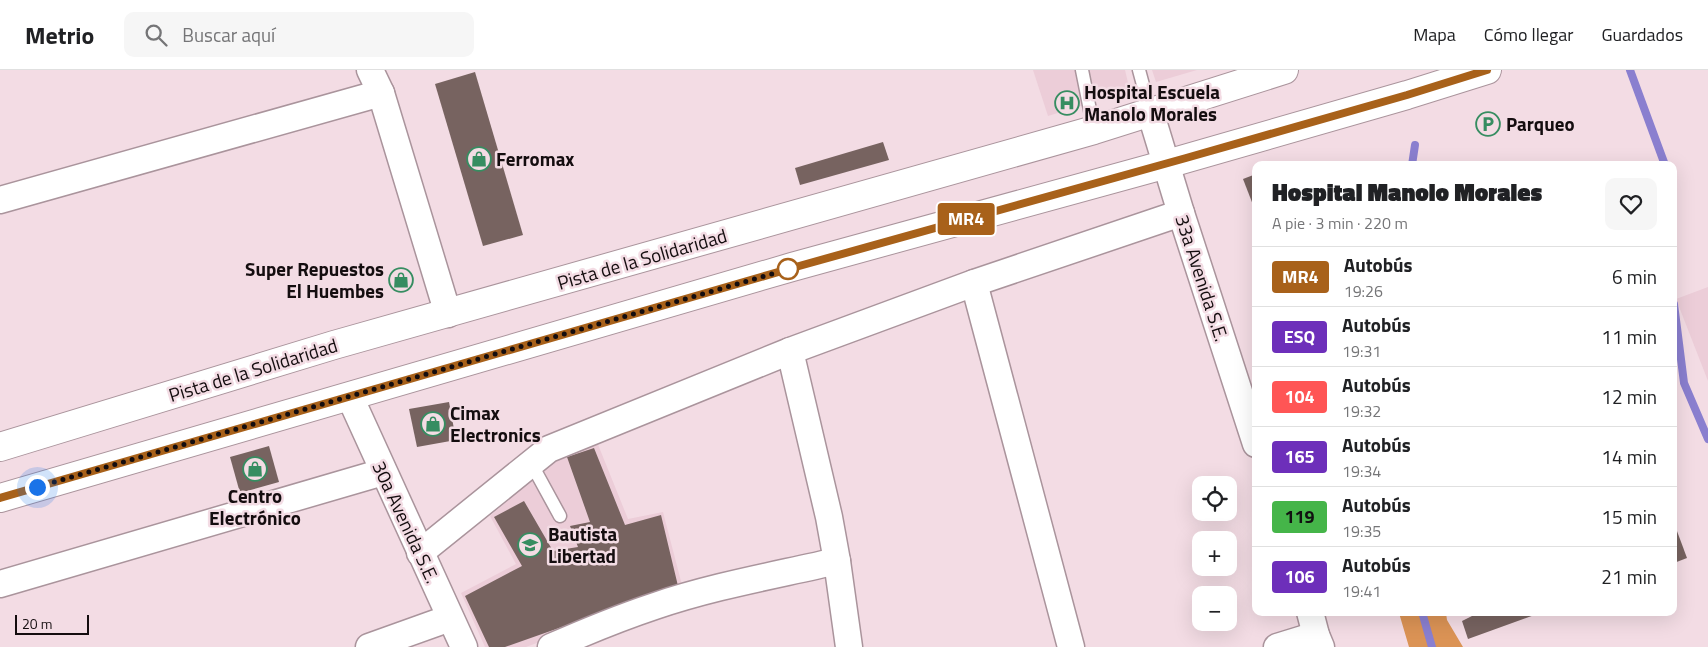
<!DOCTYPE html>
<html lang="es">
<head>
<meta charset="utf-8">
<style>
  :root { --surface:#fff; --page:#f6f6f6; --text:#202124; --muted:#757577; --line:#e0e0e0 }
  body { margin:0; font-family:"Titillium Web",sans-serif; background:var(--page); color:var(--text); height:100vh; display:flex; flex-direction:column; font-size:19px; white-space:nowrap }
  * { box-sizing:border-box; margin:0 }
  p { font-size:16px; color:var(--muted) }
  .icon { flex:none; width:28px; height:28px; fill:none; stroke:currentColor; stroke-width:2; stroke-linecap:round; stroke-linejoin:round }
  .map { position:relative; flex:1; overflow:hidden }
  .side { position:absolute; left:1252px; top:91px; width:425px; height:455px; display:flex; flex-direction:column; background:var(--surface); border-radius:10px; box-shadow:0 5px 20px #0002 }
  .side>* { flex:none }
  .badge { padding:0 10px; border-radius:4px; font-size:18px; line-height:32px }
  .controls { position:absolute; left:1192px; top:406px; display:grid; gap:10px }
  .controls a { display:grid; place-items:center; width:45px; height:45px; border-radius:10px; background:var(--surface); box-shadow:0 5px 20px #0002; font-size:25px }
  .scale { position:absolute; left:15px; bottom:12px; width:74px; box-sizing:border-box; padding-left:5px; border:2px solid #140d0f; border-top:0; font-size:14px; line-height:18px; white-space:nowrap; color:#140d0f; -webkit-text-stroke:4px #f3dce4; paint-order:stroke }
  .you { position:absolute; width:25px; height:25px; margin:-12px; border:4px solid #fff; border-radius:50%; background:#1a73e8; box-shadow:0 0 0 8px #1a73e833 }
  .map>.badge { position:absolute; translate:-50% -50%; box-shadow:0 0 0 2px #fff }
  .round { display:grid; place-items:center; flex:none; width:52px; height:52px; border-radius:10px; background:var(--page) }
  .overview { display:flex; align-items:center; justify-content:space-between; height:85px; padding:0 20px }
  h1 { font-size:24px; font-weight:800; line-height:38px }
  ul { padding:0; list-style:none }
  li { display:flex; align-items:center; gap:15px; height:60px; padding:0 20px; border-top:1px solid var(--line) }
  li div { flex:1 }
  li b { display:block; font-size:19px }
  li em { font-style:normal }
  li .badge { min-width:55px; font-weight:700; text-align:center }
  header { display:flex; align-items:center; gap:30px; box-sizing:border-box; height:70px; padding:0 25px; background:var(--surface); border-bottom:1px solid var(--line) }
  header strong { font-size:24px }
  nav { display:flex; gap:28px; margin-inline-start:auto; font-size:18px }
  .search { width:350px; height:45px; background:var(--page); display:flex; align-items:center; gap:12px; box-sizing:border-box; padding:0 18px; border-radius:10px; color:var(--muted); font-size:19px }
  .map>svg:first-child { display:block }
  .built { fill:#eccdd8 }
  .forest { fill:#db9355 }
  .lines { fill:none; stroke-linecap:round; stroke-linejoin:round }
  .stream { stroke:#8a7fcf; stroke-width:8 }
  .building { fill:#776360 }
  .service-casing { stroke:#aa949c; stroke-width:15 }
  .minor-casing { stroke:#aa949c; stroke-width:29 }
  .primary-casing { stroke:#aa949c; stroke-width:30 }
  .service { stroke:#fff; stroke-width:12 }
  .minor { stroke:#fff; stroke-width:26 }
  .primary { stroke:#fff; stroke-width:28 }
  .line-casing { stroke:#fff; stroke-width:11 }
  .line { stroke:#a8611a; stroke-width:8 }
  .walk { stroke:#140d0f; stroke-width:5; stroke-dasharray:0 9 }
  .stop-dot { fill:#fff; stroke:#a8611a; stroke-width:2.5 }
  .labels { text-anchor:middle; stroke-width:5; stroke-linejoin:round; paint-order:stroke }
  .poi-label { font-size:19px; font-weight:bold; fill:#140d0f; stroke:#f3dce4; text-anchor:start }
  .street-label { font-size:19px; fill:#140d0f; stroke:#f3dce4 }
</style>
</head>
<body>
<header>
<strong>Metrio</strong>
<div class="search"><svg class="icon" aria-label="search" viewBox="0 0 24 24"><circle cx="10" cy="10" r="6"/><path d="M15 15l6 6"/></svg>Buscar aquí</div>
<nav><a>Mapa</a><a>Cómo llegar</a><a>Guardados</a></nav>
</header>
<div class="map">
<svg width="1708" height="577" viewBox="0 0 1708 577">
  <rect width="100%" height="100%" fill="#f3dce4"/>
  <!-- built -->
  <g class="built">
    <path d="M1033,0H1125L1130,21L1048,46Z"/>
    <path d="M1152,0H1197L1156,12Z"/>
    <path d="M1708,217V311L1676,229Z"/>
    <path d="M597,372L628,449L663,442L683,519L526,577H485L461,523L516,494L490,446L562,383Z"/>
  </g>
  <!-- forest -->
  <path class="forest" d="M1399,543H1446L1447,550L1463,577H1409Z"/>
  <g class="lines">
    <!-- stream -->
    <g class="stream">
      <path d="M1630,0L1665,95"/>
      <path d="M1412,95L1415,75"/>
      <path d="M1674,234L1684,313L1708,369"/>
      <path d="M1422,542L1432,577"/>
    </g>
  </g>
  <!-- building -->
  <g class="building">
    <path d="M475,2L523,165L483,176L435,14Z"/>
    <path d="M883,72L889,90L800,115L795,98Z"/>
    <path d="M1256,104V139L1255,140L1243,109Z"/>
    <path d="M449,332L456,370L417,377L409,339Z"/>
    <path d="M269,376L279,412L240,423L230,387Z"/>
    <path d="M594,378L625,455L661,445L678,516L505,577H489L465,526L522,496L494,447L524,431L553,481L578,477L570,456L590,452L567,387Z"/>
    <path d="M1674,453L1687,488L1674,493Z"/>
    <path d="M1471,542H1540V543L1468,569L1462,551L1472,546Z"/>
  </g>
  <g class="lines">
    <!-- service casing -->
    <g class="service-casing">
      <g id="service">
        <path d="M1082,0L1094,60"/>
        <path d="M1139,0L1150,41"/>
        <path d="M531,393L560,446"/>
      </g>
    </g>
    <!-- minor casing -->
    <g class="minor-casing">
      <g id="minor">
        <path d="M370,0L381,23L448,244"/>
        <path d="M1150,41L1181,143L1256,374"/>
        <path d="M0,130L381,23"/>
        <path d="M974,213L1071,577"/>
        <path d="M790,281L829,447L837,491L849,577"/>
        <path d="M350,327L464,577"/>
        <path d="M420,483L549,379L790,281L974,213L1181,143"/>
        <path d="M0,514L383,402"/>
        <path d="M1310,542L1316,565L1321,577"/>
        <path d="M369,577L450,548"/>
        <path d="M551,577C585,562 619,548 655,536C713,516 777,505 837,491"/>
        <path d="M1277,577L1316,565"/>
      </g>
    </g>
    <!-- primary casing -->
    <g class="primary-casing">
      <g id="primary">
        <path d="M0,377L334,275L1094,60L1284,0"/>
        <path d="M0,428L792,197L1167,94L1407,25L1487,0"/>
      </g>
    </g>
    <!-- service -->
    <use href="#service" class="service"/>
    <!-- minor -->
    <use href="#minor" class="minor"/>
    <!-- primary -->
    <use href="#primary" class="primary"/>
  </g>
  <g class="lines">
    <!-- line casing -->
    <g class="line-casing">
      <path id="line" d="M0,428L792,198L1186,88L1407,25L1487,0"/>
    </g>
    <!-- line -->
    <use href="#line" class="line"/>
    <!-- walk -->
    <path class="walk" d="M37,417L792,198L788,199"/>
  </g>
  <!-- icons -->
  <defs>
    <g id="hospital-ring" transform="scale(1.25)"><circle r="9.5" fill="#f3dce4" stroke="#368d61" stroke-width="1.5"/><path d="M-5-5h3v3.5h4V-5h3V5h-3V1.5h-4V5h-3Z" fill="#368d61"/></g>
    <g id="parking-ring" transform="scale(1.25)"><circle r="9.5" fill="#f3dce4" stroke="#368d61" stroke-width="1.5"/><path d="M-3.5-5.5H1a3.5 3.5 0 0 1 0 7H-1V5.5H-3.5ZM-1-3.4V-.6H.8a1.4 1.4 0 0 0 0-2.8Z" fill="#368d61"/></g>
    <g id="shop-ring" transform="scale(1.25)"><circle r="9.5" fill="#f3dce4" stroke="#368d61" stroke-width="1.5"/><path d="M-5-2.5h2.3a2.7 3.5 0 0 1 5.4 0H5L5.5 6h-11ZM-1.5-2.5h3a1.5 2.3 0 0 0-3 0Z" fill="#368d61"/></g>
    <g id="school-ring" transform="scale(1.25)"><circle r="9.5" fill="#f3dce4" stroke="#368d61" stroke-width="1.5"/><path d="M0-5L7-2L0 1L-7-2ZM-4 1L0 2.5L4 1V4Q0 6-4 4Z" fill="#368d61"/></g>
  </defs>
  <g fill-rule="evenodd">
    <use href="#hospital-ring" x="1067" y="33"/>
    <use href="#parking-ring" x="1488" y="54"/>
    <use href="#shop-ring" x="479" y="89"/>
    <use href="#shop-ring" x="401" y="210"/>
    <use href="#shop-ring" x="433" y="354"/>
    <use href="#shop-ring" x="255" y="399"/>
    <use href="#school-ring" x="530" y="475"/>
  </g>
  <!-- markers -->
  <circle class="stop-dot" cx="788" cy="199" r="10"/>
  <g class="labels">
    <!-- poi labels -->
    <g class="poi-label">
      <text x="1084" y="29">Hospital Escuela<tspan x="1084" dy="22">Manolo Morales</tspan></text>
      <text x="1506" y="61">Parqueo</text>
      <text x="496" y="96">Ferromax</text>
      <text x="384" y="206" text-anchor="end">Super Repuestos<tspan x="384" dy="22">El Huembes</tspan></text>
      <text x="450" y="350">Cimax<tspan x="450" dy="22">Electronics</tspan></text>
      <text x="255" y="433" text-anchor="middle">Centro<tspan x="255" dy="22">Electrónico</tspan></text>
      <text x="548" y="471">Bautista<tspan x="548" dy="22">Libertad</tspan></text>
    </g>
    <!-- street labels -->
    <g class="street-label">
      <text transform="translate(642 189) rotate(-16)" y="7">Pista de la Solidaridad</text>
      <text transform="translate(1202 208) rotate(72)" y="7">33a Avenida S.E.</text>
      <text transform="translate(253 300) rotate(-17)" y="7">Pista de la Solidaridad</text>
      <text transform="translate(406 452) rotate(65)" y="7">30a Avenida S.E.</text>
    </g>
  </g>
</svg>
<div class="controls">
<a><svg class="icon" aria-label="locate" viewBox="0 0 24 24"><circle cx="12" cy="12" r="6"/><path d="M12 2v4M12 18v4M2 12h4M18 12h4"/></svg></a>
<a>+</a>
<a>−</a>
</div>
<div class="scale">20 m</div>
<div class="you" style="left:37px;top:417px"></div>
<b class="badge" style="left:966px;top:149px;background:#a8611a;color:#fff">MR4</b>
<section class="side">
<div class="overview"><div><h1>Hospital Manolo Morales</h1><p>A pie · 3 min · 220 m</p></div><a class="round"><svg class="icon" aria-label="heart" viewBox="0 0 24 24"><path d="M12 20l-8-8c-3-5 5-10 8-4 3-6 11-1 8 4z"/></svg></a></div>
<ul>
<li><span class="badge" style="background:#a8611a;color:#fff">MR4</span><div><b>Autobús</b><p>19:26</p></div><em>6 min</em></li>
<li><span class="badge" style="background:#6d2fba;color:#fff">ESQ</span><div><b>Autobús</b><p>19:31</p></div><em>11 min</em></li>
<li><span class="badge" style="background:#f55;color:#fff">104</span><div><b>Autobús</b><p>19:32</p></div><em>12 min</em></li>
<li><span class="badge" style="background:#6d2fba;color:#fff">165</span><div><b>Autobús</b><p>19:34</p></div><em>14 min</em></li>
<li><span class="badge" style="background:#45b549;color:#111">119</span><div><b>Autobús</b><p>19:35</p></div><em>15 min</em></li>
<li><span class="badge" style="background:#6d2fba;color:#fff">106</span><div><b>Autobús</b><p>19:41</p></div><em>21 min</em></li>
</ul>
</section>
</div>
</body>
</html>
